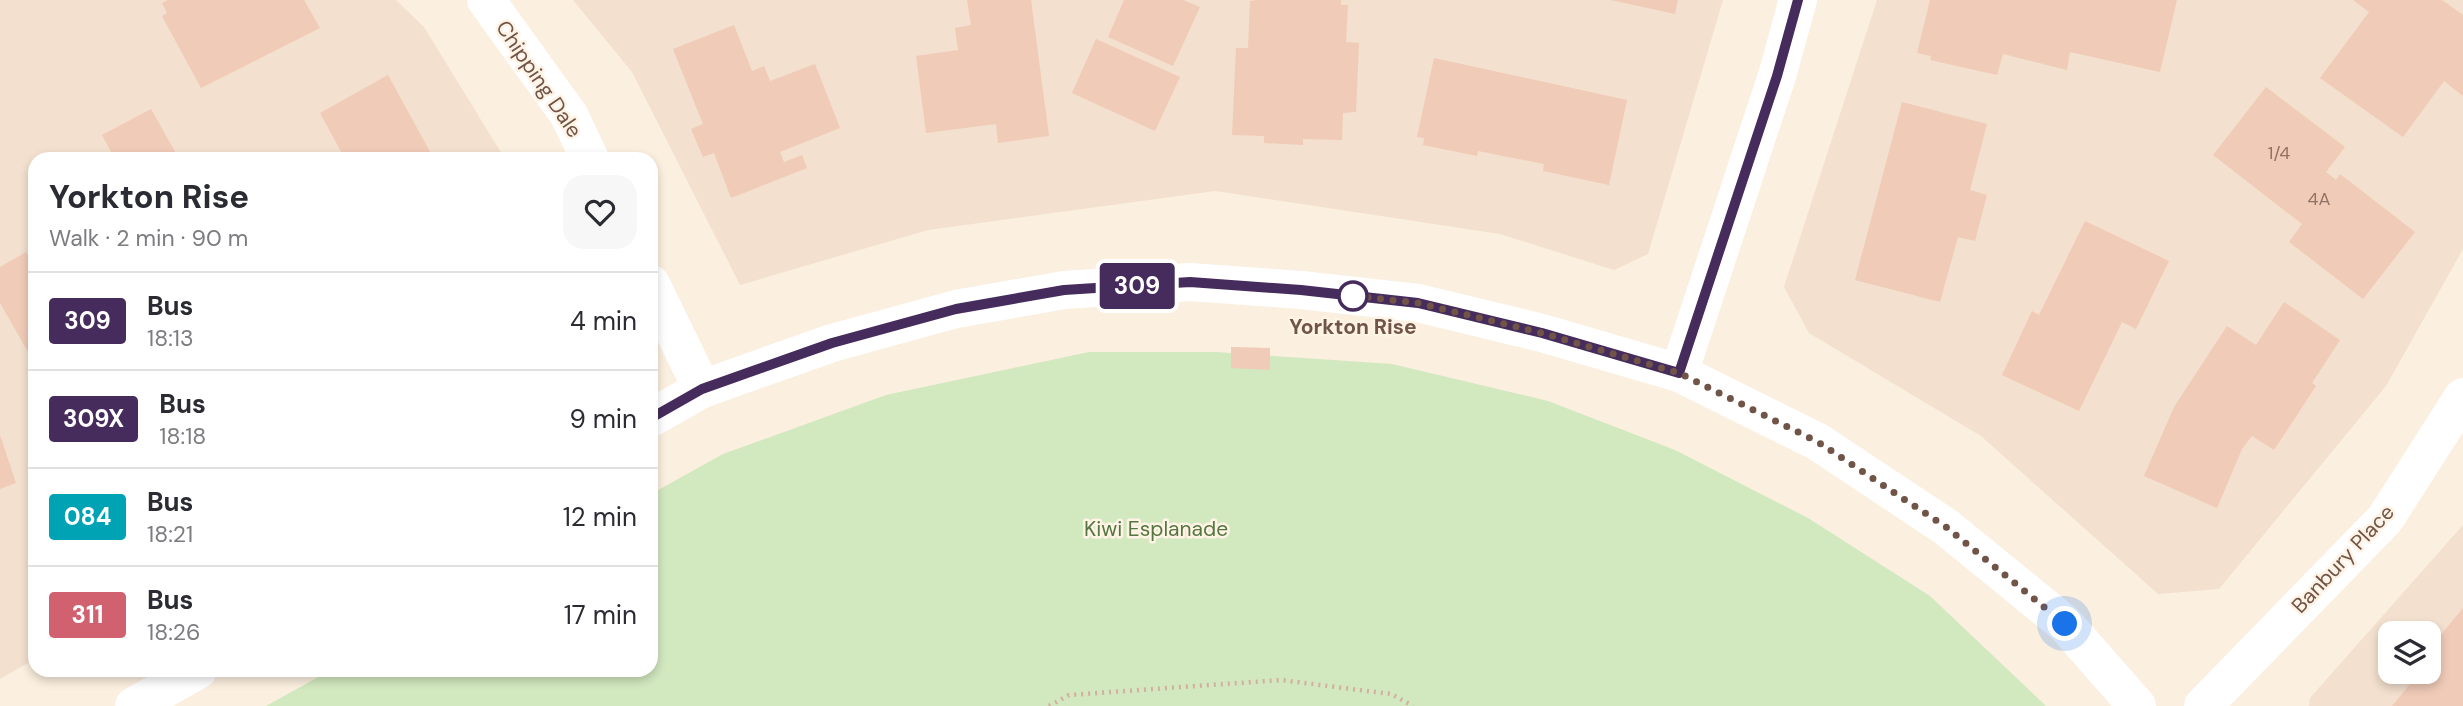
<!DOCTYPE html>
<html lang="en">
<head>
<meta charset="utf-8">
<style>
  :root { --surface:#fff; --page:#f7f7f7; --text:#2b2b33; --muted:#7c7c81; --line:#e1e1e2 }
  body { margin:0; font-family:"DM Sans",sans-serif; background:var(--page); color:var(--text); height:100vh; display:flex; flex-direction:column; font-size:26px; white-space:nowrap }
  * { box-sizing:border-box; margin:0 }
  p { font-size:23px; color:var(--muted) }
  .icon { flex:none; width:38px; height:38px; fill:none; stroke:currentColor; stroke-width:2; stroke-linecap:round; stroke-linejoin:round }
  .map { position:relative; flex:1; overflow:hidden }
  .details { position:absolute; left:28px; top:152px; width:630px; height:525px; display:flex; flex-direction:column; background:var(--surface); border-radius:21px; box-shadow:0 4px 10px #0003 }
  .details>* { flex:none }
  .badge { padding:0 14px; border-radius:5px; font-size:24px; line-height:46px }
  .fabs { position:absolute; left:2378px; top:621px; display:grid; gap:14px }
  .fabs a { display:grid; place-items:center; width:63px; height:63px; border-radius:14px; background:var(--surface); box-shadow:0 4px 10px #0003; font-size:35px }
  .you { position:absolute; width:35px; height:35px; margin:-18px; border:5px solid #fff; border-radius:50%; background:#1a73e8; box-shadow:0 0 0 10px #1a73e833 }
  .map>.badge { position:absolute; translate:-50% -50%; box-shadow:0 0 0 4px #fff }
  .round { display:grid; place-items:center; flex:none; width:74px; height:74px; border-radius:21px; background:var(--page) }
  .summary { display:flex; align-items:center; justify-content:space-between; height:119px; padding:0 21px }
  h1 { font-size:33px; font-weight:700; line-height:52px }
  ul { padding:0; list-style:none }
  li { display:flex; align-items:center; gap:21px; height:98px; padding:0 21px; border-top:2px solid var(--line) }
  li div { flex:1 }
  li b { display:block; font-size:26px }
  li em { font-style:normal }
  li .badge { min-width:77px; font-weight:700; text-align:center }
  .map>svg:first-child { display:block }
  .residential { fill:#f3e0ce; fill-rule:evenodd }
  .green { fill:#d2e8bf }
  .building { fill:#f0cbb8 }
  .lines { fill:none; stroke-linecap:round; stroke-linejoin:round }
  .path { stroke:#d4af9c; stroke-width:4.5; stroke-dasharray:2 5; stroke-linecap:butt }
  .minor { stroke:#fff; stroke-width:38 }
  .line-casing { stroke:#fff; stroke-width:16 }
  .line { stroke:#462c5c; stroke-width:10 }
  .walk { stroke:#715448; stroke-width:7; stroke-dasharray:0 12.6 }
  .stop-dot { fill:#fff; stroke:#462c5c; stroke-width:3.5 }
  .labels { text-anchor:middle; stroke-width:5; stroke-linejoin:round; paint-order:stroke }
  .number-label { font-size:18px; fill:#917264 }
  .street-label { font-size:21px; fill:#715448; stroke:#fff3e5 }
  .stop-label { font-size:21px; font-weight:bold; fill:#715448; stroke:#fff3e5 }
  .park-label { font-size:21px; fill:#547741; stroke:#fff3e5 }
</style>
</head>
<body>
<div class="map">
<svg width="2463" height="706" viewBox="0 0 2463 706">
  <rect width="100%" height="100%" fill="#fbefdf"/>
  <!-- residential -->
  <g class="residential">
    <path d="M0,0H396L424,27L505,159H35V659L0,679Z"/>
    <path d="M573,0H1723L1648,254L1614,270L1500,234L1215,191L928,230L740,285L632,72Z"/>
    <path d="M1877,0H2463V249L2386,386L2219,589L2158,594L1981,436L1809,333L1784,287Z"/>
    <path d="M2463,525V706H2309L2310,698ZM2390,634H2429V672H2390Z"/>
  </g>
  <!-- green -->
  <path class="green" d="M1089,352H1216L1392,364L1548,401L1675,450L1808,518L1930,596L2046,706H266L331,670H651V494L723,454L886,395Z"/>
  <!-- building -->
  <g class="building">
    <path d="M168,0H304L320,28L201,88L162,16L167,13L162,3Z"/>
    <path d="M967,0H1031L1049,136L998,143L996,124L926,133L916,56L958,50L955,28L971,25Z"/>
    <path d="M1124,0H1183L1200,7L1173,66L1108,37Z"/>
    <path d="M1256,0H1341V5H1348L1346,42L1359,43L1356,112L1343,113L1342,140L1303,139V145L1264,143V136L1232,135L1236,48H1248L1250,1Z"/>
    <path d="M1611,0H1678L1675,14Z"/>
    <path d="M1930,0H2177L2160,72L2070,52L2067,70L2003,54L1997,75L1930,60L1931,56L1917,53Z"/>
    <path d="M2353,0H2442L2463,15V96L2444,81L2403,137L2320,78L2369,12Z"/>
    <path d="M734,25L752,71L764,66L770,81L815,64L840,128L780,152L784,162L802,155L807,168L731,198L714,153L703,157L691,129L703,124L673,49Z"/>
    <path d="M1096,39L1180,77L1155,131L1072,93Z"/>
    <path d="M1434,58L1627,100L1609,185L1543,171L1544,164L1478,151L1477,156L1423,145L1424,138L1417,137Z"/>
    <path d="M388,75L434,159H345L320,113Z"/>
    <path d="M2266,87L2345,147L2326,172L2336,180L2340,174L2415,232L2363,299L2289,242L2302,224L2213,155Z"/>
    <path d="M1902,102L1987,124L1970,190L1987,195L1975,241L1958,237L1940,302L1855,280Z"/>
    <path d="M151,109L178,157L115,159L102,135Z"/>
    <path d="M2085,221L2169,261L2136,329L2122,322L2079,411L2002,375L2032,311L2039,315Z"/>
    <path d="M26,252L35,268V364L0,303V267Z"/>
    <path d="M2284,302L2340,340L2312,383L2316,386L2274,450L2252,436L2242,449L2217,508L2144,476L2174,407L2227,326L2256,345Z"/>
    <path d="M1231,347L1270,348V370L1231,368Z"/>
    <path d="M0,435L16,483L0,489Z"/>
    <path d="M2463,608V706H2392L2420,672H2429V661L2436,652L2430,648Z"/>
  </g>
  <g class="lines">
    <!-- path -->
    <path class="path" d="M1049,706L1069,695L1281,680L1391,694L1413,706"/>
    <!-- minor -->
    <g class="minor">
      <path d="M486,0L569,115L590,159"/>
      <path d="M651,284L702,389"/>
      <path d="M1679,373L1777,76L1798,0"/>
      <path d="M651,418L702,389L832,343L956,309L1064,290L1190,282L1301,290L1418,303L1542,333L1679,373L1818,442L1946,527L2065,624L2137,706"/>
      <path d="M134,706L198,670"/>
      <path d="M2203,706L2385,519L2463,397"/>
    </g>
  </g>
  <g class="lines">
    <!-- line casing -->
    <g class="line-casing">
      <path id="line" d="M651,418L702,389L832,343L956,309L1064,290L1190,282L1301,290L1418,303L1542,333L1679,373L1777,76L1798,0"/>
    </g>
    <!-- line -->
    <use href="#line" class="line"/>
    <!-- walk -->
    <path class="walk" d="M1353,296L1348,295L1418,303L1542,333L1679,373L1818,442L1946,527L2065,624"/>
  </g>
  <!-- markers -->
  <circle class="stop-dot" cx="1353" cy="296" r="14"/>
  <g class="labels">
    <!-- number labels -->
    <g class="number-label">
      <text x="2279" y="159">1/4</text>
      <text x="2319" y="205">4A</text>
    </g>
    <!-- street labels -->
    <g class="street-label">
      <text transform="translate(539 79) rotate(56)" y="7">Chipping Dale</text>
      <text transform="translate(2343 559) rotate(-47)" y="7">Banbury Place</text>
    </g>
    <!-- stop labels -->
    <g class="stop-label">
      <text x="1353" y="334">Yorkton Rise</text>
    </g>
    <!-- park labels -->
    <g class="park-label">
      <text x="1156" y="536">Kiwi Esplanade</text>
    </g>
  </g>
</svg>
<div class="fabs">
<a><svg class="icon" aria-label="layers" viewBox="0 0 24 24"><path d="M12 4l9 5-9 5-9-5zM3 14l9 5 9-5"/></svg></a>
</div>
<div class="you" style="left:2065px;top:624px"></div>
<b class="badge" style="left:1137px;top:286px;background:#462c5c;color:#fff">309</b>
<section class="details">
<div class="summary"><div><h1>Yorkton Rise</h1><p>Walk · 2 min · 90 m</p></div><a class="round"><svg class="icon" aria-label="heart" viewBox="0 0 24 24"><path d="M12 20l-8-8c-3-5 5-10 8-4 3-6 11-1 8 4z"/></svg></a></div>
<ul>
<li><span class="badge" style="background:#462c5c;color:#fff">309</span><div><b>Bus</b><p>18:13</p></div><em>4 min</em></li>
<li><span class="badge" style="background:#462c5c;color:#fff">309X</span><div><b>Bus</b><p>18:18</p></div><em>9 min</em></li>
<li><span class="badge" style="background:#00a3b4;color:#fff">084</span><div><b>Bus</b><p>18:21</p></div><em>12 min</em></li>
<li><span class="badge" style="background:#d26170;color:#fff">311</span><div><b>Bus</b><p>18:26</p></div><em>17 min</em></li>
</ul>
</section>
</div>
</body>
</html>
